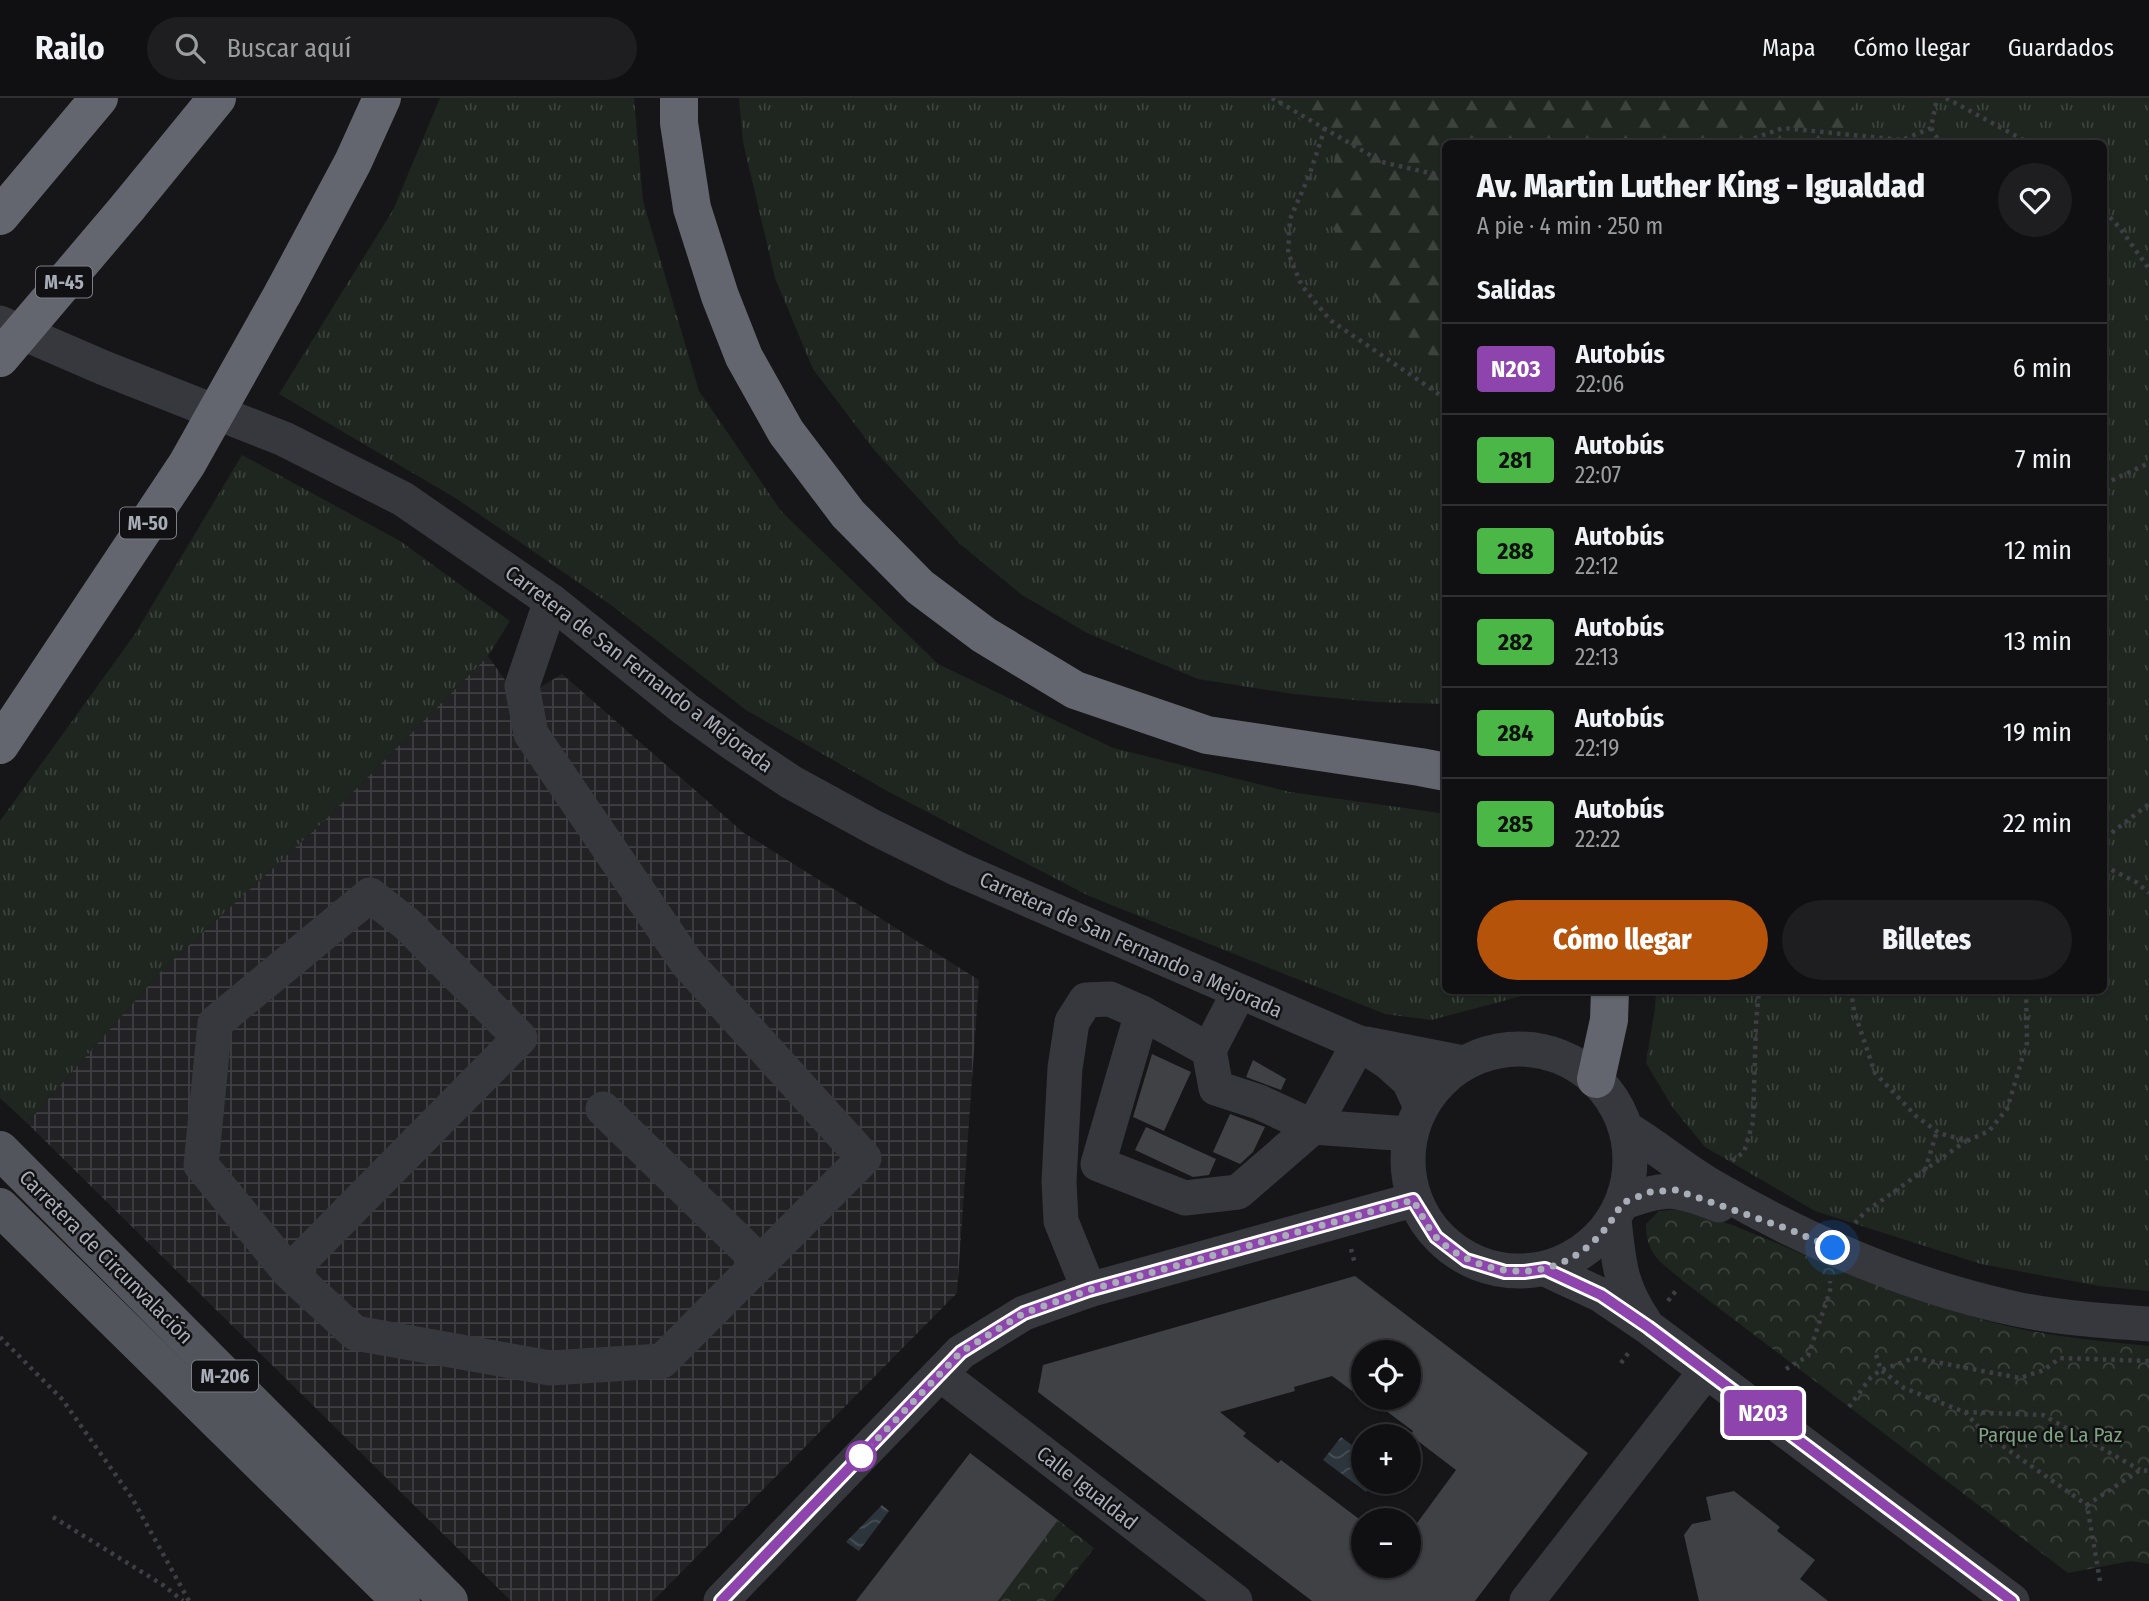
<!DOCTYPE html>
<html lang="es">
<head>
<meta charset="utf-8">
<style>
  :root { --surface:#101012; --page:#1e1e20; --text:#f1f3f6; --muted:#9c9d9f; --line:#303032; --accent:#b45309 }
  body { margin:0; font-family:"Fira Sans Condensed",sans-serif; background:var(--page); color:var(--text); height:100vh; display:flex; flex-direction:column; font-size:26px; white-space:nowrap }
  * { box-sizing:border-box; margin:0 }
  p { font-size:23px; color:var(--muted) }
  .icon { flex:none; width:38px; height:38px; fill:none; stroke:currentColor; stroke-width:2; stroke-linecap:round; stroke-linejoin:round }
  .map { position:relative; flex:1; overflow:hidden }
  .side { position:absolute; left:1442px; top:42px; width:665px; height:854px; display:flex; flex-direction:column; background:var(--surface); border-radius:10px; box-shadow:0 2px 5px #0004,0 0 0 2px var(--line) }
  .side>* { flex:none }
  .badge { padding:0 14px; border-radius:5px; font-size:24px; line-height:46px }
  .controls { position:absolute; left:1351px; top:1242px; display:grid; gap:14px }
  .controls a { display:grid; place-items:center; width:70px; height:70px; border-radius:50%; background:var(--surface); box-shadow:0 2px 5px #0004,0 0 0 2px var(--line); font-size:35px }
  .you { position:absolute; width:35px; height:35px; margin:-18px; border:5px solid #fff; border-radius:50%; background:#1a73e8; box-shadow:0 0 0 10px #1a73e833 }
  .map>.badge { position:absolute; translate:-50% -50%; box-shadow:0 0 0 4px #fff }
  h2 { padding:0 35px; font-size:26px; line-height:63px }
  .round { display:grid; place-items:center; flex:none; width:74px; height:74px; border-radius:37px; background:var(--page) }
  .headline { display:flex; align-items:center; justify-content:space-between; height:119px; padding:0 35px }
  h1 { font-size:33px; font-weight:800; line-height:52px }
  .primary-button { display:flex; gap:14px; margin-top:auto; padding:14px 35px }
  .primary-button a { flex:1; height:80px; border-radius:42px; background:var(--accent); color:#fff; font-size:28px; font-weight:800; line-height:80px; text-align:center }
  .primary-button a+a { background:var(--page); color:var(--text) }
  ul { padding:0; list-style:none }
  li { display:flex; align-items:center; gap:21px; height:91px; padding:0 35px; border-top:2px solid var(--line) }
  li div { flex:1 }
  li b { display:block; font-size:26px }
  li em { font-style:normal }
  li .badge { min-width:77px; font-weight:700; text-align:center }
  header { display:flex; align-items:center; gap:42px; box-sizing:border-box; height:98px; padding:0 35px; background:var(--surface); border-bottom:2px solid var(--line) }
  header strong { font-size:33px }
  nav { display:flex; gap:38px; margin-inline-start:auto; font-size:24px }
  .search { width:490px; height:63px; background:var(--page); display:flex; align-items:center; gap:18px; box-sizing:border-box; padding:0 24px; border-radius:38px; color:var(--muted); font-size:26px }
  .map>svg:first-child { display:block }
  .industrial { fill:url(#industrial-grid) }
  .grass { fill:url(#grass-tufts) }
  .forest { fill:url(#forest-firs) }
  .park { fill:url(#park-crowns) }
  .water { fill:url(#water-waves) }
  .building { fill:#404145; fill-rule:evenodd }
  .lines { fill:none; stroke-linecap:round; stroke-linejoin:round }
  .path { stroke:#3d3f44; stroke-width:4.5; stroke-dasharray:3.5 5; stroke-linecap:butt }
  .minor { stroke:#37383d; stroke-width:35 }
  .major { stroke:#53555c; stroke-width:38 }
  .highway { stroke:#63666e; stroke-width:38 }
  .highway-bridge { stroke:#63666e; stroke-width:38 }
  .line-casing { stroke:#fff; stroke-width:16 }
  .line { stroke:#8e44ad; stroke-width:10 }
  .walk { stroke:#a8adb8; stroke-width:7; stroke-dasharray:0 12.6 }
  .stop-dot { fill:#fff; stroke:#8e44ad; stroke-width:3.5 }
  .labels { text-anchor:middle; stroke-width:5; stroke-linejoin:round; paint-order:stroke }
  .shield { fill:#111113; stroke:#7b7e86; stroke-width:2 }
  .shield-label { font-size:19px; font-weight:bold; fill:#a8adb8 }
  .street-label { font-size:21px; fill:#a8adb8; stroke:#111113 }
  .park-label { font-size:21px; fill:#7fa381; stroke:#111113 }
</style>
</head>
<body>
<header>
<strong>Railo</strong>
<div class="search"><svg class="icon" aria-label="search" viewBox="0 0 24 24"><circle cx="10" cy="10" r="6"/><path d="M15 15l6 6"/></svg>Buscar aquí</div>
<nav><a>Mapa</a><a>Cómo llegar</a><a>Guardados</a></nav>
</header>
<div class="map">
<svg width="2149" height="1503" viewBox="0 0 2149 1503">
  <defs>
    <pattern id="industrial-grid" width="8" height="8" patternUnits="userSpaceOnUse" patternTransform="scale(1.75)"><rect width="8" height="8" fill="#222225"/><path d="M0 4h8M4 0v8" fill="none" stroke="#3f3f43"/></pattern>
    <pattern id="grass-tufts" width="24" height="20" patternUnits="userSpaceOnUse" patternTransform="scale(1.75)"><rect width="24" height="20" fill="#1e261f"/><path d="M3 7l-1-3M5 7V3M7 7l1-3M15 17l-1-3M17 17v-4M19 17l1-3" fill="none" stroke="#3c433d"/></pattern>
    <pattern id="forest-firs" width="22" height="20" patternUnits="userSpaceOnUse" patternTransform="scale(1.75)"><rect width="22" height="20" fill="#1e261f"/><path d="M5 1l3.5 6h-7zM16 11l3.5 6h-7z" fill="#3c433d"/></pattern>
    <pattern id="park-crowns" width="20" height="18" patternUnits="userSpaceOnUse" patternTransform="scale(1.75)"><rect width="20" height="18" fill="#1e261f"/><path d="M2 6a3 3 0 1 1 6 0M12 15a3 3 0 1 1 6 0" fill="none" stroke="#3c433d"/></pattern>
    <pattern id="water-waves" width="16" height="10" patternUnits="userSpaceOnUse" patternTransform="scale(1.75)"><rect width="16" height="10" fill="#2c353c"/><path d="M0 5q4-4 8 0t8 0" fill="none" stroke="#485056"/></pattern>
  </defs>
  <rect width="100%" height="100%" fill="#161618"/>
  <!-- industrial -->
  <path class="industrial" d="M488,558L505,582L522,588L537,591L562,576L744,735L979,882L957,1195L653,1503H511L27,1025L163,871L323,724Z"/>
  <!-- grass -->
  <g class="grass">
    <path d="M440,0H634L643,103L699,293L781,413L938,566L1113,650L1290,694L1440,715L1446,718V892L1541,893L1431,922L1385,916L1089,798L887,693L746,612L611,507L457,401L279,296L393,112Z"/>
    <path d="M739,0H2149V1193L2099,1188L1981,1166L1815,1113L1705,1049L1673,1010L1646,965L1655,910L1656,893L2104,892V46H1446L1445,606L1375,604L1293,596L1198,581L1089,536L1022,497L960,446L875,353L813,271L775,180L743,44Z"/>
    <path d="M242,357L400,443L510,523L488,558L323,724L163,871L27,1025L0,1000V723L135,536Z"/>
  </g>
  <!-- forest -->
  <path class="forest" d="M1272,0H1853L1854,45L1446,46L1445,271L1390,223L1326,119L1336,51Z"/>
  <!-- park -->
  <g class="park">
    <path d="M1681,1111C1736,1125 1788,1151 1840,1172C1894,1193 1950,1214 2007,1228C2053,1239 2101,1243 2149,1248V1466L2131,1463L2068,1475L1683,1183C1661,1164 1646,1157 1646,1126L1659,1113Z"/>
    <path d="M1058,1422L1094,1450L1053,1503H998Z"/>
  </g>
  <!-- water -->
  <g class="water">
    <path d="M1341,1339L1363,1355V1384H1373L1366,1394L1323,1362Z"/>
    <path d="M882,1407L889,1413L859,1453L846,1444Z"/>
  </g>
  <!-- building -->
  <g class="building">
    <path d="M1152,956L1191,974L1164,1033L1133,1019Z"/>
    <path d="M1253,962L1286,981L1281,992L1246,979Z"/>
    <path d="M1230,1016L1265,1029L1253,1054L1240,1066L1213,1054Z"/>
    <path d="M1146,1029L1216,1061L1209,1077L1193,1079L1135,1052Z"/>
    <path d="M1355,1178L1588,1355L1475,1503H1312L1038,1294L1043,1267ZM1363,1255H1409V1300H1369L1413,1333L1410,1337L1456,1372L1409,1436V1468H1363V1424L1281,1362L1278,1365L1243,1338L1246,1335L1220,1314L1295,1293L1294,1289L1332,1278L1363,1301Z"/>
    <path d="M970,1355L1058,1422L998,1503H856Z"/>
    <path d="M1734,1393L1780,1429L1777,1433L1815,1462L1800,1481L1828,1503H1699L1684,1437L1692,1426L1711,1422L1706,1399Z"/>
  </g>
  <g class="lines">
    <!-- path -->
    <g class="path">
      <path d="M1272,0L1382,64L1446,79"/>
      <path d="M1946,0L2031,46"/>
      <path d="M1325,30L1309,78L1290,121L1288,155L1302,188L1330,222L1446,301"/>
      <path d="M1931,30L1941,46"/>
      <path d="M1738,46L1783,30L1902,42L1931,30L1937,0"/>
      <path d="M2104,113L2120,130L2149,171"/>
      <path d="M2104,386L2149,365"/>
      <path d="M2104,738L2110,736L2149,706"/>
      <path d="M2104,768L2136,784L2149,795"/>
      <path d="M1851,892L1854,913L1875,975L1916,1018L1939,1035L1967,1043L1989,1033L2007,1011L2027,945L2026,892"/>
      <path d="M1732,1063L1744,1054L1753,1024L1756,925L1759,892"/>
      <path d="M1925,1072L1937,1033"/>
      <path d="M1855,1125L1865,1114L1966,1043"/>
      <path d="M1351,1151L1355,1166"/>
      <path d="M1668,1203L1678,1190"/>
      <path d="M0,1239L62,1301L132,1400L189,1503"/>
      <path d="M1876,1257L1881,1272L1904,1290L1964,1314L2043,1317L2140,1372"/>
      <path d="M1621,1265L1629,1254"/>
      <path d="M1786,1271L1808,1258L1830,1193V1183"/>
      <path d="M1849,1309L1871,1279L1881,1272L1914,1260L2020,1280L2044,1272L2060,1260L2149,1263"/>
      <path d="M1965,1314L1984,1335L2087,1407"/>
      <path d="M53,1419L163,1487L183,1503"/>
      <path d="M2100,1483L2087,1407L2140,1372L2149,1373"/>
    </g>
    <!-- minor -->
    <g class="minor">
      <path d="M0,225L104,270L284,341L403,401L551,503L685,611L734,646L791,684L875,730L958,771L1359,945L1388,964L1409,983L1420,1007"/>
      <path d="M1142,915L1098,1066L1185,1100L1238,1094L1313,1029L1359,945"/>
      <path d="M1366,946L1463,965"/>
      <circle cx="1519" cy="1062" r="111"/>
      <path d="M1209,952L1239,894"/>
      <path d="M603,1011L760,1164"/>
      <path d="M1627,1031C1657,1049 1685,1073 1715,1090C1809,1145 1910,1188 2016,1211C2060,1220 2105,1223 2149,1226"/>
      <path d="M1622,1105C1666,1088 1676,1090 1719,1107"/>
      <path d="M1614,1122C1619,1164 1619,1186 1644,1223"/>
      <path d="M1545,1171L1601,1197L1648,1229L2012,1503"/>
      <path d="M289,1174L520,940L407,826L370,797L215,925L201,1067L289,1174L355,1235L550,1270L662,1263L864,1060L687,865L531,636L522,588L551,503"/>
      <path d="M1089,1192L1061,1123L1059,1083L1065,970L1072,924L1086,902L1110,901L1142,915L1209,952L1216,990L1259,1004L1313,1029L1409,1036"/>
      <path d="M940,1276L1235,1503"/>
      <path d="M721,1503L961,1254L1024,1215L1089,1192L1413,1102"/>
      <path d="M1527,1503L1706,1273"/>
    </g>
    <!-- major -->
    <g class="major">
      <path d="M0,1052L449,1503"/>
      <path d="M0,1109L401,1503"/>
    </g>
    <!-- highway -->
    <g class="highway">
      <path d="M679,0V25L692,110L720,198L744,259L786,334L848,416L920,489L984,537L1075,592L1207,637L1420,669L1446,674"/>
      <path d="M128,109L217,0"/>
      <path d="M0,118L99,0"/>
      <path d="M283,195L353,64L382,0"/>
      <path d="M1596,981L1609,922L1610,892"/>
    </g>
    <!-- highway-bridge -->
    <g class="highway-bridge">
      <path d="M0,260L128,109"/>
      <path d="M0,647L187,366L283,195"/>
    </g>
  </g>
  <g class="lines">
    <!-- line casing -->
    <g class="line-casing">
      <path id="line" d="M721,1503L961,1254L1024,1215L1089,1192L1413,1102L1436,1139L1466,1162L1505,1174H1524L1545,1171L1601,1197L1648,1229L2012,1503"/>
    </g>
    <!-- line -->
    <use href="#line" class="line"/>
    <!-- walk -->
    <path class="walk" d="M861,1358L961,1254L1024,1215L1089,1192L1413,1102C1420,1113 1427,1129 1436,1139C1448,1152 1466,1161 1482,1167C1543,1186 1593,1160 1622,1105L1650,1094L1676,1092L1791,1132L1833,1150"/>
  </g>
  <!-- markers -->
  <circle class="stop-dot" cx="861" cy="1358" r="14"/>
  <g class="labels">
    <!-- shield labels -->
    <g class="shield">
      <rect x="36" y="168.5" width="56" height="31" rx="5"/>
      <rect x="120" y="409.5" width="56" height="31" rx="5"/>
      <rect x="192" y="1262.5" width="66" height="31" rx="5"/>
    </g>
    <g class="shield-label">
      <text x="64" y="191">M-45</text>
      <text x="148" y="432">M-50</text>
      <text x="225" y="1285">M-206</text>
    </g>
    <!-- street labels -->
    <g class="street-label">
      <text transform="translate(639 571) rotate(37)" y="7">Carretera de San Fernando a Mejorada</text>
      <text transform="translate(1131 847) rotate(24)" y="7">Carretera de San Fernando a Mejorada</text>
      <text transform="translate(106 1159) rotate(45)" y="7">Carretera de Circunvalación</text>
      <text transform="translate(1087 1390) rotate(38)" y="7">Calle Igualdad</text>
    </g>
    <!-- park labels -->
    <g class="park-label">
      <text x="2050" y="1344">Parque de La Paz</text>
    </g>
  </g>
</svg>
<div class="controls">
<a><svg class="icon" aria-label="locate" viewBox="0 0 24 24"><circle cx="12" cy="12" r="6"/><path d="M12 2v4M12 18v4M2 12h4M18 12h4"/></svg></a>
<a>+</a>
<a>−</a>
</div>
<div class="you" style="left:1833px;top:1150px"></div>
<b class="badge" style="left:1763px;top:1315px;background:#8e44ad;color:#fff">N203</b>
<section class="side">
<div class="headline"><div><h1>Av. Martin Luther King - Igualdad</h1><p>A pie · 4 min · 250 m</p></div><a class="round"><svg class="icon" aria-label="heart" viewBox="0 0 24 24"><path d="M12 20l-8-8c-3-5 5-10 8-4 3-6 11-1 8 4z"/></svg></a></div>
<h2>Salidas</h2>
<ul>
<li><span class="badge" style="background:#8e44ad;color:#fff">N203</span><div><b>Autobús</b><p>22:06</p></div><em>6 min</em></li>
<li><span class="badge" style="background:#4ab747;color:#111">281</span><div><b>Autobús</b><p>22:07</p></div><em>7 min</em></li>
<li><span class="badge" style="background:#4ab747;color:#111">288</span><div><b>Autobús</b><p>22:12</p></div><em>12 min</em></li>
<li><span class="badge" style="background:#4ab747;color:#111">282</span><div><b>Autobús</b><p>22:13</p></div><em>13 min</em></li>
<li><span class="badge" style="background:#4ab747;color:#111">284</span><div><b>Autobús</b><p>22:19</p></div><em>19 min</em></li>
<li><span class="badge" style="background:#4ab747;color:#111">285</span><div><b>Autobús</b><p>22:22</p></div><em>22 min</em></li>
</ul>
<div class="primary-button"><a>Cómo llegar</a><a>Billetes</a></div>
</section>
</div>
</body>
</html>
